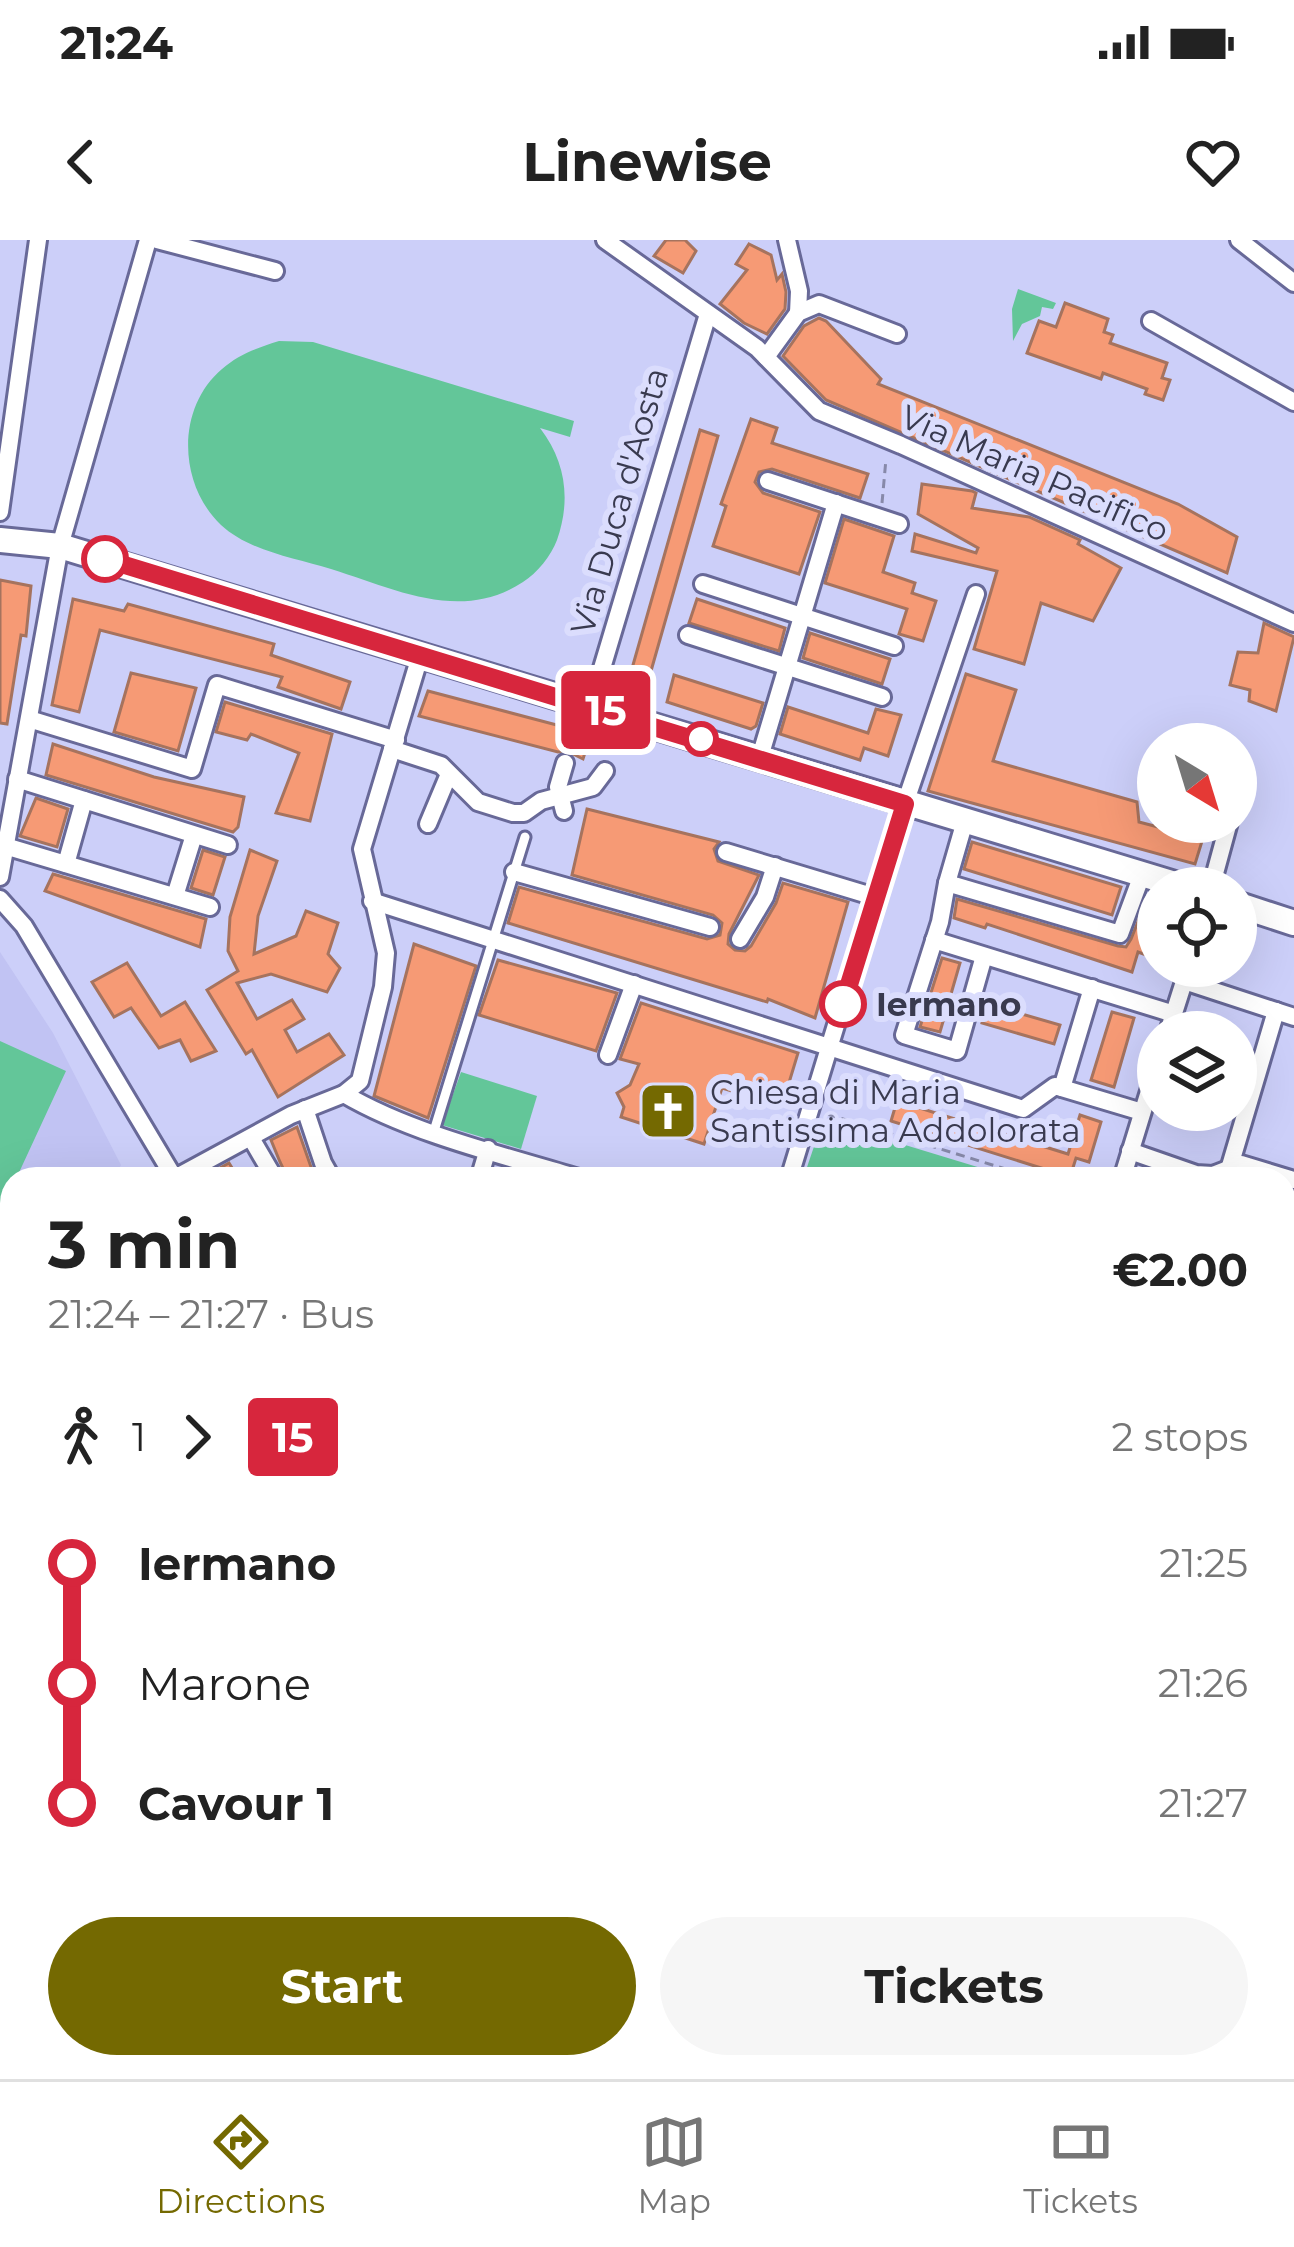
<!DOCTYPE html>
<html lang="en">
<head>
<meta charset="utf-8">
<style>
  :root { --surface:#fff; --page:#f6f6f6; --text:#222; --muted:#767676; --line:#e0e0e0; --accent:#746901 }
  body { margin:0; font-family:Montserrat,sans-serif; background:var(--page); color:var(--text); height:100vh; display:flex; flex-direction:column; font-size:45px; white-space:nowrap }
  * { box-sizing:border-box; margin:0 }
  p { font-size:39px; color:var(--muted) }
  .icon { flex:none; width:66px; height:66px; fill:none; stroke:currentColor; stroke-width:2; stroke-linecap:round; stroke-linejoin:round }
  .map { position:relative; flex:1; overflow:hidden }
  .details { position:absolute; left:0px; top:927px; width:1296px; height:912px; display:flex; flex-direction:column; background:var(--surface); border-radius:36px 36px 0 0; box-shadow:0 12px 48px #0002 }
  .details>* { flex:none }
  .badge { padding:0 24px; border-radius:9px; font-size:42px; line-height:78px }
  .needle { width:78px; rotate:142deg }
  .fabs { position:absolute; left:1137px; top:483px; display:grid; gap:24px }
  .fabs a { display:grid; place-items:center; width:120px; height:120px; border-radius:50%; background:var(--surface); box-shadow:0 12px 48px #0002; font-size:60px }
  .map>.badge { position:absolute; translate:-50% -50%; box-shadow:0 0 0 6px #fff }
  .legs { display:flex; align-items:center; gap:18px; height:132px; padding:0 48px; font-size:39px }
  .legs p { margin-inline-start:auto }
  .headline { display:flex; align-items:center; justify-content:space-between; height:204px; padding:0 48px }
  h1 { font-size:66px; font-weight:700; line-height:90px }
  .primary-button { display:flex; gap:24px; margin-top:auto; padding:24px 48px }
  .primary-button a { flex:1; height:138px; border-radius:72px; background:var(--accent); color:#fff; font-size:48px; font-weight:700; line-height:138px; text-align:center }
  .primary-button a+a { background:var(--page); color:var(--text) }
  ul { padding:0 48px; list-style:none }
  li { display:flex; align-items:center; gap:42px; height:120px; font-size:45px }
  li i { display:grid; place-items:center; width:18px; height:100%; margin:0 15px; background:currentColor }
  li i::after { content:''; width:30px; height:30px; margin:-15px; border:9px solid; border-radius:50%; background:var(--surface) }
  li p { margin-inline-start:auto }
  li:first-child i { background:linear-gradient(#0000 50%,currentColor 0) }
  li:last-child i { background:linear-gradient(currentColor 50%,#0000 0) }
  .status { display:flex; justify-content:space-between; align-items:center; height:84px; padding:0 60px; background:var(--surface); direction:ltr }
  .status svg { height:33px; fill:currentColor }
  header { display:flex; justify-content:space-between; align-items:center; height:156px; padding:0 48px; background:var(--surface); font-size:54px; font-weight:700 }
  .tabs { display:flex; justify-content:space-around; align-items:center; height:168px; border-top:3px solid var(--line); background:var(--surface); font-size:33px; color:var(--muted) }
  .tabs a { display:grid; justify-items:center; gap:6px }
  .tabs .current { color:var(--accent) }
  .map>svg:first-child { display:block }
  .built { fill:#c1c3f3 }
  .green { fill:#63c699 }
  .building { fill:#f69a75; stroke:#a6735e; stroke-width:3 }
  .lines { fill:none; stroke-linecap:round; stroke-linejoin:round }
  .lane-casing { stroke:#686998; stroke-width:15 }
  .street-casing { stroke:#686998; stroke-width:22 }
  .secondary-casing { stroke:#686998; stroke-width:30 }
  .path { stroke:#8789a9; stroke-width:3; stroke-dasharray:9 6; stroke-linecap:butt }
  .lane { stroke:#fff; stroke-width:9 }
  .street { stroke:#fff; stroke-width:16 }
  .secondary { stroke:#fff; stroke-width:24 }
  .line-1-casing { stroke:#fff; stroke-width:27 }
  .line-1 { stroke:#d7263d; stroke-width:18 }
  .stop-1-dot { fill:#fff; stroke:#d7263d; stroke-width:6 }
  .labels { text-anchor:middle; stroke-width:12; stroke-linejoin:round; paint-order:stroke }
  .street-label { font-size:33px; fill:#393a4f; stroke:#dbddfd }
  .stop-label { font-size:33px; font-weight:bold; fill:#393a4f; stroke:#dbddfd; text-anchor:start }
  .poi-label { font-size:33px; fill:#393a4f; stroke:#dbddfd; text-anchor:start }
</style>
</head>
<body>
<div class="status"><b>21:24</b><svg viewBox="0 0 49 12"><path d="M0 12V9h3v3zM5 12V6h3v6zM10 12V3h3v9zM15 12V0h3v12zM26 1h20v11H26zM47 4h2v5h-2z"/></svg></div>
<header><svg class="icon" aria-label="back" viewBox="0 0 24 24"><path d="M15 5l-7 7 7 7"/></svg>Linewise<svg class="icon" aria-label="heart" viewBox="0 0 24 24"><path d="M12 20l-8-8c-3-5 5-10 8-4 3-6 11-1 8 4z"/></svg></header>
<div class="map">
<svg width="1294" height="1839" viewBox="0 0 1294 1839">
  <rect width="100%" height="100%" fill="#cccff9"/>
  <!-- built -->
  <g class="built">
    <path d="M0,712L53,793L121,925L113,939H12V1038L4,1043L12,1069V1107L0,1101Z"/>
    <path d="M1284,1018L1294,1021V1066L1284,1095Z"/>
  </g>
  <!-- green -->
  <g class="green">
    <path d="M1018,49L1056,63L1053,69L1042,67L1040,76L1022,84L1013,101L1012,69Z"/>
    <path d="M279,101L313,102L574,181L570,197L540,188C566,222 571,260 557,300C551,316 537,333 523,342C461,383 395,349 331,329C295,318 249,311 221,285C178,244 176,168 222,129C239,114 257,108 279,101Z"/>
    <path d="M0,801L66,831L16,939H12L0,974Z"/>
    <path d="M461,832L537,856L521,909L442,885Z"/>
    <path d="M823,880L1017,939H803Z"/>
    <path d="M745,1827H1016L1012,1839H741Z"/>
  </g>
  <!-- building -->
  <g class="building">
    <path d="M666,0H685L696,11L683,33L654,16Z"/>
    <path d="M749,4L771,15L777,40L782,34L786,52L785,69L767,94L744,83L720,64L747,30L736,24Z"/>
    <path d="M1065,63L1108,79L1104,92L1113,95L1110,103L1167,123L1162,138L1170,140L1163,160L1145,154L1147,149L1103,133L1101,139L1027,113L1039,81L1056,87Z"/>
    <path d="M819,78L826,81L881,139L878,144L1178,264L1237,297L1227,333L826,160L783,116L804,86Z"/>
    <path d="M751,179L777,188L772,203L868,234L860,258L772,229L759,232L755,242L763,253L820,272L799,334L713,306L726,266L721,264Z"/>
    <path d="M700,190L718,196L645,452L627,446Z"/>
    <path d="M922,244L972,251L976,253L972,268L1029,277L1080,300L1078,304L1121,328L1093,381L1041,363L1024,424L974,409L997,331L912,311L915,294L976,313L978,308L918,274Z"/>
    <path d="M844,279L894,296L883,332L915,343L912,353L936,361L923,401L899,394L907,369L825,343Z"/>
    <path d="M0,340L31,346L26,396L21,395L7,484L0,483Z"/>
    <path d="M73,359L124,371L128,364L274,404L271,415L350,442L341,469L278,447L282,437L100,390L79,472L52,465Z"/>
    <path d="M697,359L785,388L779,411L689,383Z"/>
    <path d="M1264,383L1294,397L1276,471L1249,461L1250,450L1230,445L1238,412L1258,413Z"/>
    <path d="M810,393L890,419L882,444L803,418Z"/>
    <path d="M131,433L196,448L178,511L114,492Z"/>
    <path d="M966,434L1016,450L993,521L1137,562L1139,582L1181,593L1192,582L1207,585L1195,624L928,551Z"/>
    <path d="M674,435L763,463L756,486L751,489L667,462Z"/>
    <path d="M428,451L591,494L583,519L567,511L558,512L419,476Z"/>
    <path d="M225,462L332,494L310,581L276,573L299,513L251,494L247,500L216,492Z"/>
    <path d="M788,467L868,493L876,469L901,475L888,516L864,508L860,520L780,494Z"/>
    <path d="M53,504L154,537L244,557L238,587L233,592L46,535Z"/>
    <path d="M36,558L68,569L57,607L20,596Z"/>
    <path d="M587,569L719,602L714,609L718,621L759,635L729,694L728,704L735,710L745,711L751,706L776,663L783,643L848,662L815,778L768,759L767,762L508,683L519,647L707,699L720,695L722,683L713,675L572,635Z"/>
    <path d="M972,602L1121,647L1112,675L964,629Z"/>
    <path d="M203,610L225,617L213,655L191,648Z"/>
    <path d="M250,610L277,621L258,676L254,714L296,696L306,671L338,683L328,714L340,728L327,752L271,734L237,743L257,779L292,760L304,779L285,790L297,812L329,794L344,815L278,857L252,810L246,814L207,750L238,731L228,711L230,677Z"/>
    <path d="M53,634L206,679L200,707L45,651Z"/>
    <path d="M957,659L1118,706L1126,707L1131,699L1143,669L1158,674V686L1149,716L1138,712L1132,732L987,684L985,688L954,678Z"/>
    <path d="M414,704L476,726L428,878L374,856Z"/>
    <path d="M942,718L960,723L940,792L920,787Z"/>
    <path d="M498,720L617,753L596,811L479,775Z"/>
    <path d="M127,723L161,776L185,762L216,811L191,821L180,800L159,808L131,768L114,777L92,742Z"/>
    <path d="M641,763L798,813L782,866L722,848L704,904L621,877L624,867L617,853L630,845L639,824L620,819Z"/>
    <path d="M987,764L1060,785L1054,804L982,783Z"/>
    <path d="M1112,772L1134,778L1114,847L1091,840Z"/>
    <path d="M897,861L1068,914L1080,875L1101,882L1089,922L1076,918L1070,937L891,881Z"/>
    <path d="M297,887L311,927L317,939H288L280,922L271,900Z"/>
    <path d="M229,923L239,939H200Z"/>
    <path d="M0,1126L12,1132V1176L0,1170Z"/>
    <path d="M12,1182V1360L0,1355V1209Z"/>
    <path d="M1116,1827H1189L1188,1839H1115Z"/>
  </g>
  <g class="lines">
    <!-- lane casing -->
    <g class="lane-casing">
      <path id="lane" d="M434,891L525,597"/>
    </g>
    <!-- street casing -->
    <g class="street-casing">
      <g id="street">
        <path d="M157,0L275,31"/>
        <path d="M605,0L757,108L819,171L901,205L1294,383"/>
        <path d="M787,0L799,51L798,73"/>
        <path d="M1239,0L1294,43"/>
        <path d="M1151,81L1294,162"/>
        <path d="M766,117L798,73L819,64L897,94"/>
        <path d="M768,241L899,284"/>
        <path d="M0,272L38,0"/>
        <path d="M703,344L894,406"/>
        <path d="M688,395L882,457"/>
        <path d="M591,465L708,74"/>
        <path d="M29,479L192,529L217,445L396,500"/>
        <path d="M392,509L441,525L478,562L513,573H524L541,561L593,547L605,531"/>
        <path d="M760,517L836,263"/>
        <path d="M17,539L228,605"/>
        <path d="M1236,554L1243,529"/>
        <path d="M564,571L558,547L565,523"/>
        <path d="M965,581L947,643L1120,694L1143,632"/>
        <path d="M428,584L449,534"/>
        <path d="M5,606L210,667"/>
        <path d="M726,612L875,657"/>
        <path d="M66,624L84,560"/>
        <path d="M514,632L710,687"/>
        <path d="M0,637L60,306L148,0"/>
        <path d="M947,643L940,682L904,795L957,811L984,716"/>
        <path d="M1211,648L1229,582"/>
        <path d="M175,656L194,595"/>
        <path d="M0,659L24,686L175,939"/>
        <path d="M372,661L1023,869L1055,846L1142,872"/>
        <path d="M740,699L765,657L775,626"/>
        <path d="M934,700L1174,774"/>
        <path d="M1184,741L1294,777"/>
        <path d="M1168,792L1189,726"/>
        <path d="M608,815L634,744"/>
        <path d="M1062,848L1092,748"/>
        <path d="M344,854C412,894 506,916 582,939"/>
        <path d="M305,869L323,923L332,939"/>
        <path d="M251,898L275,939"/>
        <path d="M1130,911L1196,934L1213,935L1241,924L1294,940"/>
        <path d="M1230,926L1276,771"/>
        <path d="M175,938L291,875L344,854L360,841L383,747L386,713L362,609L421,413"/>
        <path d="M479,939L488,909"/>
        <path d="M789,939L891,605L976,354"/>
        <path d="M1122,939L1158,822"/>
        <path d="M1284,1014L1294,1017"/>
        <path d="M1284,1147L1294,1150"/>
        <path d="M1284,1314L1294,1282"/>
        <path d="M1284,1377L1294,1380"/>
        <path d="M0,1396L12,1402"/>
        <path d="M1284,1566L1294,1568"/>
        <path d="M1284,1645L1294,1648"/>
        <path d="M1284,1705L1294,1716"/>
        <path d="M0,1728L12,1731"/>
        <path d="M337,1827L384,1839"/>
        <path d="M238,1839L242,1827"/>
        <path d="M634,1839L637,1827"/>
        <path d="M1044,1839L1047,1827"/>
      </g>
    </g>
    <!-- secondary casing -->
    <g class="secondary-casing">
      <g id="secondary">
        <path d="M0,300L60,306L1188,648"/>
        <path d="M1236,664L1294,683"/>
        <path d="M1284,1125L1294,1092"/>
        <path d="M1093,1827L1094,1839"/>
      </g>
    </g>
    <!-- path -->
    <g class="path">
      <path d="M882,263L886,219"/>
      <path d="M827,874L1038,939"/>
    </g>
    <!-- lane -->
    <use href="#lane" class="lane"/>
    <!-- street -->
    <use href="#street" class="street"/>
    <!-- secondary -->
    <use href="#secondary" class="secondary"/>
  </g>
  <g class="lines">
    <!-- line-1 casing -->
    <g class="line-1-casing">
      <path id="line-1" d="M105,319L905,564L843,764"/>
    </g>
    <!-- line-1 -->
    <use href="#line-1" class="line-1"/>
  </g>
  <!-- icons -->
  <defs>
    <g id="church-square" transform="scale(3)"><rect x="-9" y="-9" width="18" height="18" rx="4" fill="#746901" stroke="#dbddfd"/><path d="M-1.2-6h2.4v3.5h3.3v2.4h-3.3V6h-2.4V-.1h-3.3v-2.4h3.3Z" fill="#fff"/></g>
  </defs>
  <g fill-rule="evenodd">
    <use href="#church-square" x="668" y="871"/>
  </g>
  <!-- markers -->
  <g class="stop-1-dot">
    <circle cx="105" cy="319" r="21"/>
    <circle cx="701" cy="499" r="15"/>
    <circle cx="843" cy="764" r="21"/>
  </g>
  <g class="labels">
    <!-- street labels -->
    <g class="street-label">
      <text transform="translate(1035 233) rotate(24)" y="12">Via Maria Pacifico</text>
      <text transform="translate(619 261) rotate(-74)" y="12">Via Duca d'Aosta</text>
    </g>
    <!-- stop labels -->
    <g class="stop-label">
      <text x="876" y="776">Iermano</text>
    </g>
    <!-- poi labels -->
    <g class="poi-label">
      <text x="710" y="864">Chiesa di Maria<tspan x="710" dy="38">Santissima Addolorata</tspan></text>
    </g>
  </g>
</svg>
<div class="fabs">
<a><svg class="needle" viewBox="-14 -14 28 28"><path d="M0-13l5 13h-10z" fill="#e53935"/><path d="M0 13l5-13h-10z" fill="#767676"/></svg></a>
<a><svg class="icon" aria-label="locate" viewBox="0 0 24 24"><circle cx="12" cy="12" r="6"/><path d="M12 2v4M12 18v4M2 12h4M18 12h4"/></svg></a>
<a><svg class="icon" aria-label="layers" viewBox="0 0 24 24"><path d="M12 4l9 5-9 5-9-5zM3 14l9 5 9-5"/></svg></a>
</div>
<b class="badge" style="left:606px;top:470px;background:#d7263d;color:#fff">15</b>
<section class="details">
<div class="headline"><div><h1>3 min</h1><p>21:24 – 21:27 · Bus</p></div><b>€2.00</b></div>
<div class="legs"><svg class="icon" aria-label="walk" viewBox="0 0 24 24"><circle cx="13" cy="4" r="2"/><path d="M13 8l-2 6 4 7M11 14l-3 7M7 12l3-4h3l4 4"/></svg>1<svg class="icon" aria-label="forward" viewBox="0 0 24 24"><path d="M9 5l7 7-7 7"/></svg><b class="badge" style="background:#d7263d;color:#fff">15</b><p>2 stops</p></div>
<ul>
<li><i style="color:#d7263d"></i><b>Iermano</b><p>21:25</p></li>
<li><i style="color:#d7263d"></i><span>Marone</span><p>21:26</p></li>
<li><i style="color:#d7263d"></i><b>Cavour 1</b><p>21:27</p></li>
</ul>
<div class="primary-button"><a>Start</a><a>Tickets</a></div>
</section>
</div>
<nav class="tabs">
<a class="current"><svg class="icon" aria-label="directions" viewBox="0 0 24 24"><path d="M12 3l9 9-9 9-9-9zM9 14v-3h6M13 9l2 2-2 2"/></svg>Directions</a>
<a><svg class="icon" aria-label="map" viewBox="0 0 24 24"><path d="M3 6l6-2 6 2 6-2v14l-6 2-6-2-6 2zM9 4v14M15 6v14"/></svg>Map</a>
<a><svg class="icon" aria-label="tickets" viewBox="0 0 24 24"><path d="M3 7h18v10H3zM15 7v10"/></svg>Tickets</a>
</nav>
</body>
</html>
